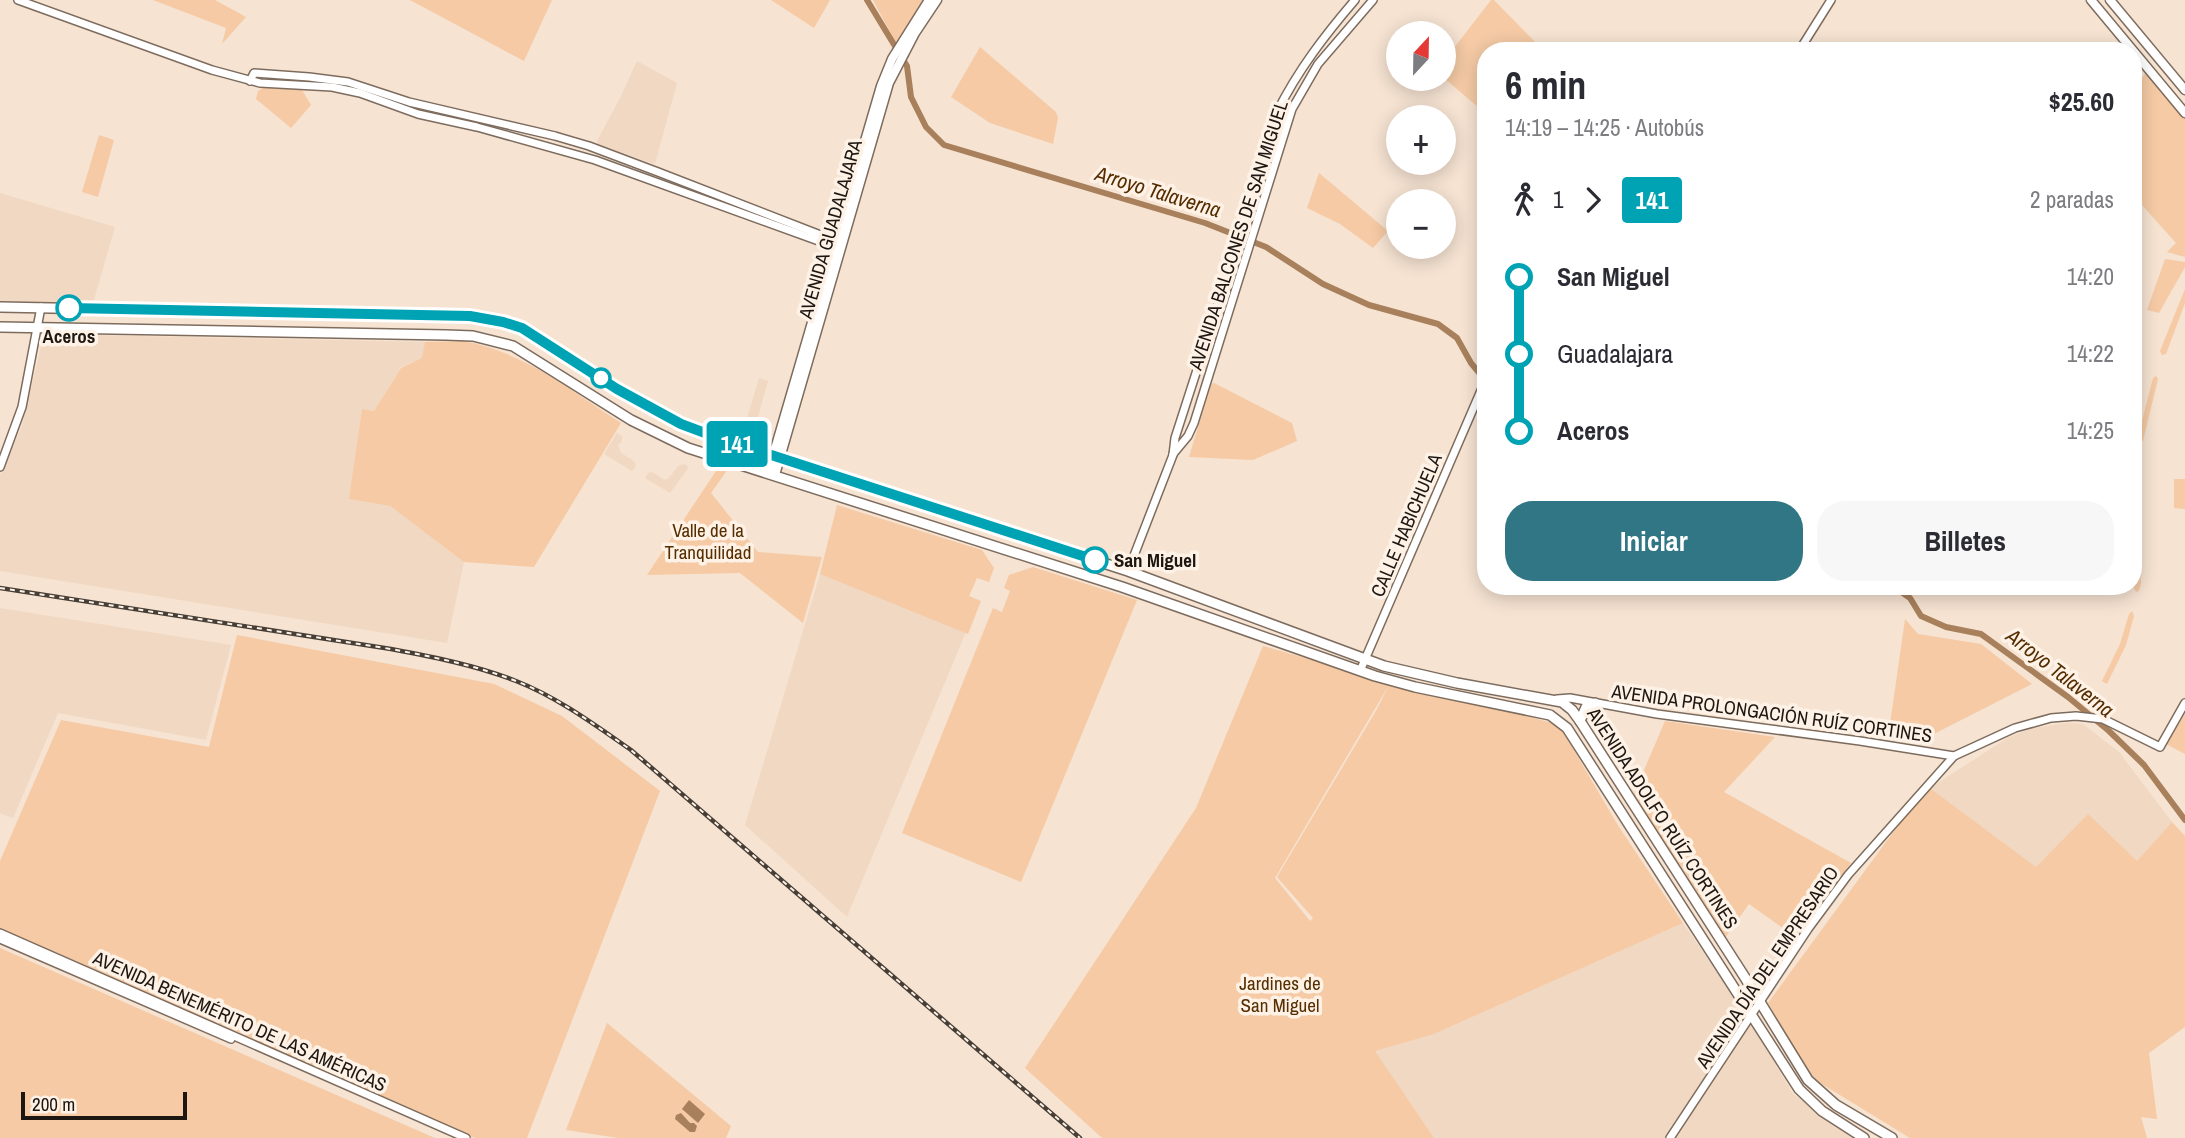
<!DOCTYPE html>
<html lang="es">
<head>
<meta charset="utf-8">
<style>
  :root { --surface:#fff; --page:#f7f7f7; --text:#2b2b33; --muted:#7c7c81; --accent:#317684 }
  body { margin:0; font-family:"Archivo Narrow",sans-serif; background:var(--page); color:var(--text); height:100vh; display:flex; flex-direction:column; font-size:26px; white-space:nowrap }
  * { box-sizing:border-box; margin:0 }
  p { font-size:23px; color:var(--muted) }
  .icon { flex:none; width:38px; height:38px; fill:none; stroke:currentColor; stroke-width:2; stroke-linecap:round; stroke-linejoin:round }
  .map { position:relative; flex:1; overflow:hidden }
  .drawer { position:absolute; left:1477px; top:42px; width:665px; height:553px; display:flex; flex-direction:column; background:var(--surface); border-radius:28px; box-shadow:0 4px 18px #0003 }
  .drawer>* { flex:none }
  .badge { padding:0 14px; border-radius:5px; font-size:24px; line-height:46px }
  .needle { width:46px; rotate:22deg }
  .tools { position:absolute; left:1386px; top:21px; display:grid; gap:14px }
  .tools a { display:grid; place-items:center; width:70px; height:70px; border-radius:50%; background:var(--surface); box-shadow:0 4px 18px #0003; font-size:35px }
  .scale { position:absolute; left:21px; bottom:18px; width:166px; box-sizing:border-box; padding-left:7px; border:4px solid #1d1611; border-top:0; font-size:19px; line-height:24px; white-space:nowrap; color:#1d1611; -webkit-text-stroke:5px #fef2e7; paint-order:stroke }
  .map>.badge { position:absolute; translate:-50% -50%; box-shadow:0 0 0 4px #fff }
  .legs { display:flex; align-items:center; gap:10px; height:77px; padding:0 28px; font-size:23px }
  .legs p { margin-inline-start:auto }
  .overview { display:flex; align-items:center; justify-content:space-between; height:119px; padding:0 28px }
  h1 { font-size:38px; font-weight:800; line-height:52px }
  .primary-button { display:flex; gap:14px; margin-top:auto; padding:14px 28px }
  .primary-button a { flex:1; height:80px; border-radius:28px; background:var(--accent); color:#fff; font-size:28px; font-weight:800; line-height:80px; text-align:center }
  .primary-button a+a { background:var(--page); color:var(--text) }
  ul { padding:0 28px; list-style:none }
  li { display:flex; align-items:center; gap:24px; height:77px; font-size:26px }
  li i { display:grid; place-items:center; width:10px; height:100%; margin:0 9px; background:currentColor }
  li i::after { content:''; width:18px; height:18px; margin:-9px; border:5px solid; border-radius:50%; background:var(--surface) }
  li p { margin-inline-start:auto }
  li:first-child i { background:linear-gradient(#0000 50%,currentColor 0) }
  li:last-child i { background:linear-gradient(currentColor 50%,#0000 0) }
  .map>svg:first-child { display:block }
  .built { fill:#f1d8c2 }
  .green { fill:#f5caa5; fill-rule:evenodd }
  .water { fill:#a8805c }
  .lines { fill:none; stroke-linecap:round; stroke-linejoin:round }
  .canal { stroke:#a8805c; stroke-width:6 }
  .tertiary-casing { stroke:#7d6c5e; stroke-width:10 }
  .secondary-casing { stroke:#7d6c5e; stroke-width:11 }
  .primary-casing { stroke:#7d6c5e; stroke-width:12 }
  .tertiary { stroke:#fff; stroke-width:7 }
  .secondary { stroke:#fff; stroke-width:8 }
  .primary { stroke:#fff; stroke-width:9 }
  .rail-casing { stroke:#473e36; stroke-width:4.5 }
  .rail { stroke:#fef2e7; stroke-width:2; stroke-dasharray:5; stroke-linecap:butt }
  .line-1-casing { stroke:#fff; stroke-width:16 }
  .line-1 { stroke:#00a3b4; stroke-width:10 }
  .stop-1-dot { fill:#fff; stroke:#00a3b4; stroke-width:3.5 }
  .labels { text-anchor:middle; stroke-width:7; stroke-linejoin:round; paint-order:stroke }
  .street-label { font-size:19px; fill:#1d1611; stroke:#fef2e7 }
  .stop-label { font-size:19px; font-weight:bold; fill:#1d1611; stroke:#fef2e7 }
  .park-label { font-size:19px; fill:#562e00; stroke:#fef2e7 }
  .water-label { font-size:21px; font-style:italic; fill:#552d00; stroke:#fef2e7 }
</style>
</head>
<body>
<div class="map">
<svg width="2185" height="1138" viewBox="0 0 2185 1138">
  <rect width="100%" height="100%" fill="#f6e3d2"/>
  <!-- built -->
  <g class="built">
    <path d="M637,61L677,83L655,164L598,145L597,141L621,96Z"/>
    <path d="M0,193L115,227L93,303H0Z"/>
    <path d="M44,334L425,342L423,358L401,367L374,411L362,409L350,499L390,506L464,562L447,643L0,571V475L22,426Z"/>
    <path d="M759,378L768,381L754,431L744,428Z"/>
    <path d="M617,433L622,436V442L618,445L621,453L634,461L636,466L632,471L604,454Z"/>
    <path d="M684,464L689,467L670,493L645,478L648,473L652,472L665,480L669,478L678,466Z"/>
    <path d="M820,574L966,632L847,917L745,825Z"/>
    <path d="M0,608L231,645L206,740L58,713L13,818L0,813Z"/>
    <path d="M2067,723L2083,724L2119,752L2172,822L2137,861L2088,815L2036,867L1930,788L2009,737L2034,728Z"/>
    <path d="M1683,923L1750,1021L1793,1094L1856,1138H1434L1374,1051L1434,1034Z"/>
  </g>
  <!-- green -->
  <g class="green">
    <path d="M153,0H215L246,17L222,44L226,28Z"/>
    <path d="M410,0H552L524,61Z"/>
    <path d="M771,0H830L814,28Z"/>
    <path d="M873,0H924L897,45Z"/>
    <path d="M1491,0H1494L1541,48L1539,51H1486V114L1444,78V61Z"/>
    <path d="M980,47L1056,112L1058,118L1053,144L990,123L951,97Z"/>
    <path d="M2150,67L2185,109V257L2167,252L2176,243L2133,195V90Z"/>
    <path d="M265,87L302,90L311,105L291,128L256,99L258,91Z"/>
    <path d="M99,135L114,140L98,197L82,192Z"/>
    <path d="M1319,173L1388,231L1373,248L1340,224L1307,208Z"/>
    <path d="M2165,259L2185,262V267L2159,313L2147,310Z"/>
    <path d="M2185,289V303L2166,354L2162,355L2160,351Z"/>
    <path d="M463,341C523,351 571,391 621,423L534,567L464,562L390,506L349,499L362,409L374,411L401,368L422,358L425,342Z"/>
    <path d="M2156,376L2158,379L2143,441L2139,443L2137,440L2153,378Z"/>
    <path d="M1214,383L1292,423L1297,441L1253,460L1189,457L1211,384Z"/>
    <path d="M2136,462L2139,464L2138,512L2135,515L2133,514V470Z"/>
    <path d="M720,465L728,469L711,493L758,552L822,557L803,623L740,573L647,575Z"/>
    <path d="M2174,479H2185V509L2174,508Z"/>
    <path d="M837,505L982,550L994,568L989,582L977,578L969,596L981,601L968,634L820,574Z"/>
    <path d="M2139,533L2141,584L2139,591L2136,592L2133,586V534Z"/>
    <path d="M1033,567L1137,600L1021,882L902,833L993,608L1002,612L1010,591L1004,588L1009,575Z"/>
    <path d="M2132,611L2134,616L2126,645L2107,684L2102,681L2120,644L2129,614Z"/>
    <path d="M1905,619L1918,634L1981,644L2032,684L1922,740L1921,743L1888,738Z"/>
    <path d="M237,635L494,684L562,716L660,791L527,1138H475L0,932V861L61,720L209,747Z"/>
    <path d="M1263,646L1389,682L1450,695L1559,725L1619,827L1683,923L1434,1034L1375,1051L1434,1138H1102L1025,1068L1196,808ZM1389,685L1377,709L1277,877L1313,918L1310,921L1275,878Z"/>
    <path d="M2185,714V754L2166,744Z"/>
    <path d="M1665,721L1775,737L1724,792L1851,863L1794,936L1749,904L1725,938L1633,796Z"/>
    <path d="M1930,788L2036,867L2088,814L2137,861L2172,822L2185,836V1027L2149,1053L2157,1119L2141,1117L2147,1138H1910L1817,1081L1803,1065L1768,1003L1908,812Z"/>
    <path d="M0,948L435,1138H0Z"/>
    <path d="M607,1023L731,1126L726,1138H618L566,1130Z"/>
  </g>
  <!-- water -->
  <g class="water">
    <path d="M689,1100L705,1114L698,1123L682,1109Z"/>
    <path d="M681,1113L690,1123H694L697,1126L695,1132H690L675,1119L676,1115Z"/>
  </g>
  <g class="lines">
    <!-- canal -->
    <g class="canal">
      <path d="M867,0L907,66L911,97L926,127L944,145L1205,223L1266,247L1323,284L1369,305L1438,324L1457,338L1471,363L1486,381"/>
      <path d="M1893,586L1910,598L1921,616L1946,627L1981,634L2068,697L2109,731L2144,765L2185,820"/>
    </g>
    <!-- tertiary casing -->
    <g class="tertiary-casing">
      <g id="tertiary">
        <path d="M18,0L212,70L260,83L332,87L360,93L418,114L477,127L595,160L838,248"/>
        <path d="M1799,51L1831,0"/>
        <path d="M250,81L254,73L309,77L348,82L409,102L555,136L589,146L658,172L823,236L840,240"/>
        <path d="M1173,454L1188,436L1194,423L1292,109L1318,64L1373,0"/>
        <path d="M0,467L22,407L41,307"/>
        <path d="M1128,571L1173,455L1175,438L1216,311L1277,112C1298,70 1325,35 1355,0"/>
        <path d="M1360,671L1486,379"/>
        <path d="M1557,699L1570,698L1657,714L1860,741L1954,756"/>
        <path d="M0,933L466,1138"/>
        <path d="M0,939L231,1039"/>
        <path d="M1670,1138L1808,929L1848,875L1954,756L2015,728L2051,718L2076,716L2103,719L2160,747L2185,703"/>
      </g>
    </g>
    <!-- secondary casing -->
    <g class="secondary-casing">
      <g id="secondary">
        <path d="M2091,0L2185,113"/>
        <path d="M2110,0L2185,90"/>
        <path d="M768,473L881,86L892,59L929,0"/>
        <path d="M775,475L889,83L915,33L937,0"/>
      </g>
    </g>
    <!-- primary casing -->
    <g class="primary-casing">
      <g id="primary">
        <path d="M0,307L470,316L503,322L521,328L617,389L681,424L713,436L1128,571L1384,666L1457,683L1562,702L1572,710L1580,721L1744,976L1808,1080L1836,1105L1892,1138"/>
        <path d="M0,327L446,335L473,336L513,346L631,420L688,448L1122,587L1375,676L1415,687L1550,715L1567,728L1799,1089L1822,1111L1864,1138"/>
        <path d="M1580,721L1586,707L1595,703"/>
      </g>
    </g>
    <!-- tertiary -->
    <use href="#tertiary" class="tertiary"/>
    <!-- secondary -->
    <use href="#secondary" class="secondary"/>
    <!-- primary -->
    <use href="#primary" class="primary"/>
    <!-- rail casing -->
    <g class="rail-casing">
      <path id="rail" d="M0,588L391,649C433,657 475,665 516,681C557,697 595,725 631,750L1080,1138"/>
    </g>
    <!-- rail -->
    <use href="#rail" class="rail"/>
  </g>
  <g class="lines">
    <!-- line-1 casing -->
    <g class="line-1-casing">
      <path id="line-1" d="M69,308L470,316L503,322L522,328L617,389L681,424L713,436L1095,560"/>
    </g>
    <!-- line-1 -->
    <use href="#line-1" class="line-1"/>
  </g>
  <!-- markers -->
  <g class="stop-1-dot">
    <circle cx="69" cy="308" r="12"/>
    <circle cx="601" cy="378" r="9"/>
    <circle cx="1095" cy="560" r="12"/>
  </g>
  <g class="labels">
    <!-- street labels -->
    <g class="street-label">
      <text transform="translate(830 229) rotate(-74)" y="7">AVENIDA GUADALAJARA</text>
      <text transform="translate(1238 235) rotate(-72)" y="7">AVENIDA BALCONES DE SAN MIGUEL</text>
      <text transform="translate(1406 525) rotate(-67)" y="7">CALLE HABICHUELA</text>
      <text transform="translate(1772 713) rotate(8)" y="7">AVENIDA PROLONGACIÓN RUÍZ CORTINES</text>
      <text transform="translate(1663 818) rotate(57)" y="7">AVENIDA ADOLFO RUÍZ CORTINES</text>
      <text transform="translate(1767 967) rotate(-56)" y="7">AVENIDA DÍA DEL EMPRESARIO</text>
      <text transform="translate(240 1021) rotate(24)" y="7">AVENIDA BENEMÉRITO DE LAS AMÉRICAS</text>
    </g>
    <!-- stop labels -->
    <g class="stop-label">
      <text x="69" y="343">Aceros</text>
      <text x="1114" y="567" text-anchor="start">San Miguel</text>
    </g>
    <!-- park labels -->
    <g class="park-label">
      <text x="708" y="537">Valle de la<tspan x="708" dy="22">Tranquilidad</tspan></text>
      <text x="1280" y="990">Jardines de<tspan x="1280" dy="22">San Miguel</tspan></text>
    </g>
    <!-- water labels -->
    <g class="water-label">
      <text transform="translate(1158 192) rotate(17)" y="7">Arroyo Talaverna</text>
      <text transform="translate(2060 673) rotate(38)" y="7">Arroyo Talaverna</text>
    </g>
  </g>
</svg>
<div class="tools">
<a><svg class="needle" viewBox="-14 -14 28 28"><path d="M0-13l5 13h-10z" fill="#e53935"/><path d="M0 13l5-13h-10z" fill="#7c7c81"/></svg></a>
<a>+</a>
<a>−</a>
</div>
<div class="scale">200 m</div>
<b class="badge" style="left:737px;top:444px;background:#00a3b4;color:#fff">141</b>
<section class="drawer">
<div class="overview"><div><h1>6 min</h1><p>14:19 – 14:25 · Autobús</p></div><b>$25.60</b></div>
<div class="legs"><svg class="icon" aria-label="walk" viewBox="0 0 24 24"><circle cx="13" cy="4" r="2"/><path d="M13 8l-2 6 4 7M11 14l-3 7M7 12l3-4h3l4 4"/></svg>1<svg class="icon" aria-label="forward" viewBox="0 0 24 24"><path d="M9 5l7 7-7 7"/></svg><b class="badge" style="background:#00a3b4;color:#fff">141</b><p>2 paradas</p></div>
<ul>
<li><i style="color:#00a3b4"></i><b>San Miguel</b><p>14:20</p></li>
<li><i style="color:#00a3b4"></i><span>Guadalajara</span><p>14:22</p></li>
<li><i style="color:#00a3b4"></i><b>Aceros</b><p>14:25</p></li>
</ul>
<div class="primary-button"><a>Iniciar</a><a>Billetes</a></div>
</section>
</div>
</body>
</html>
